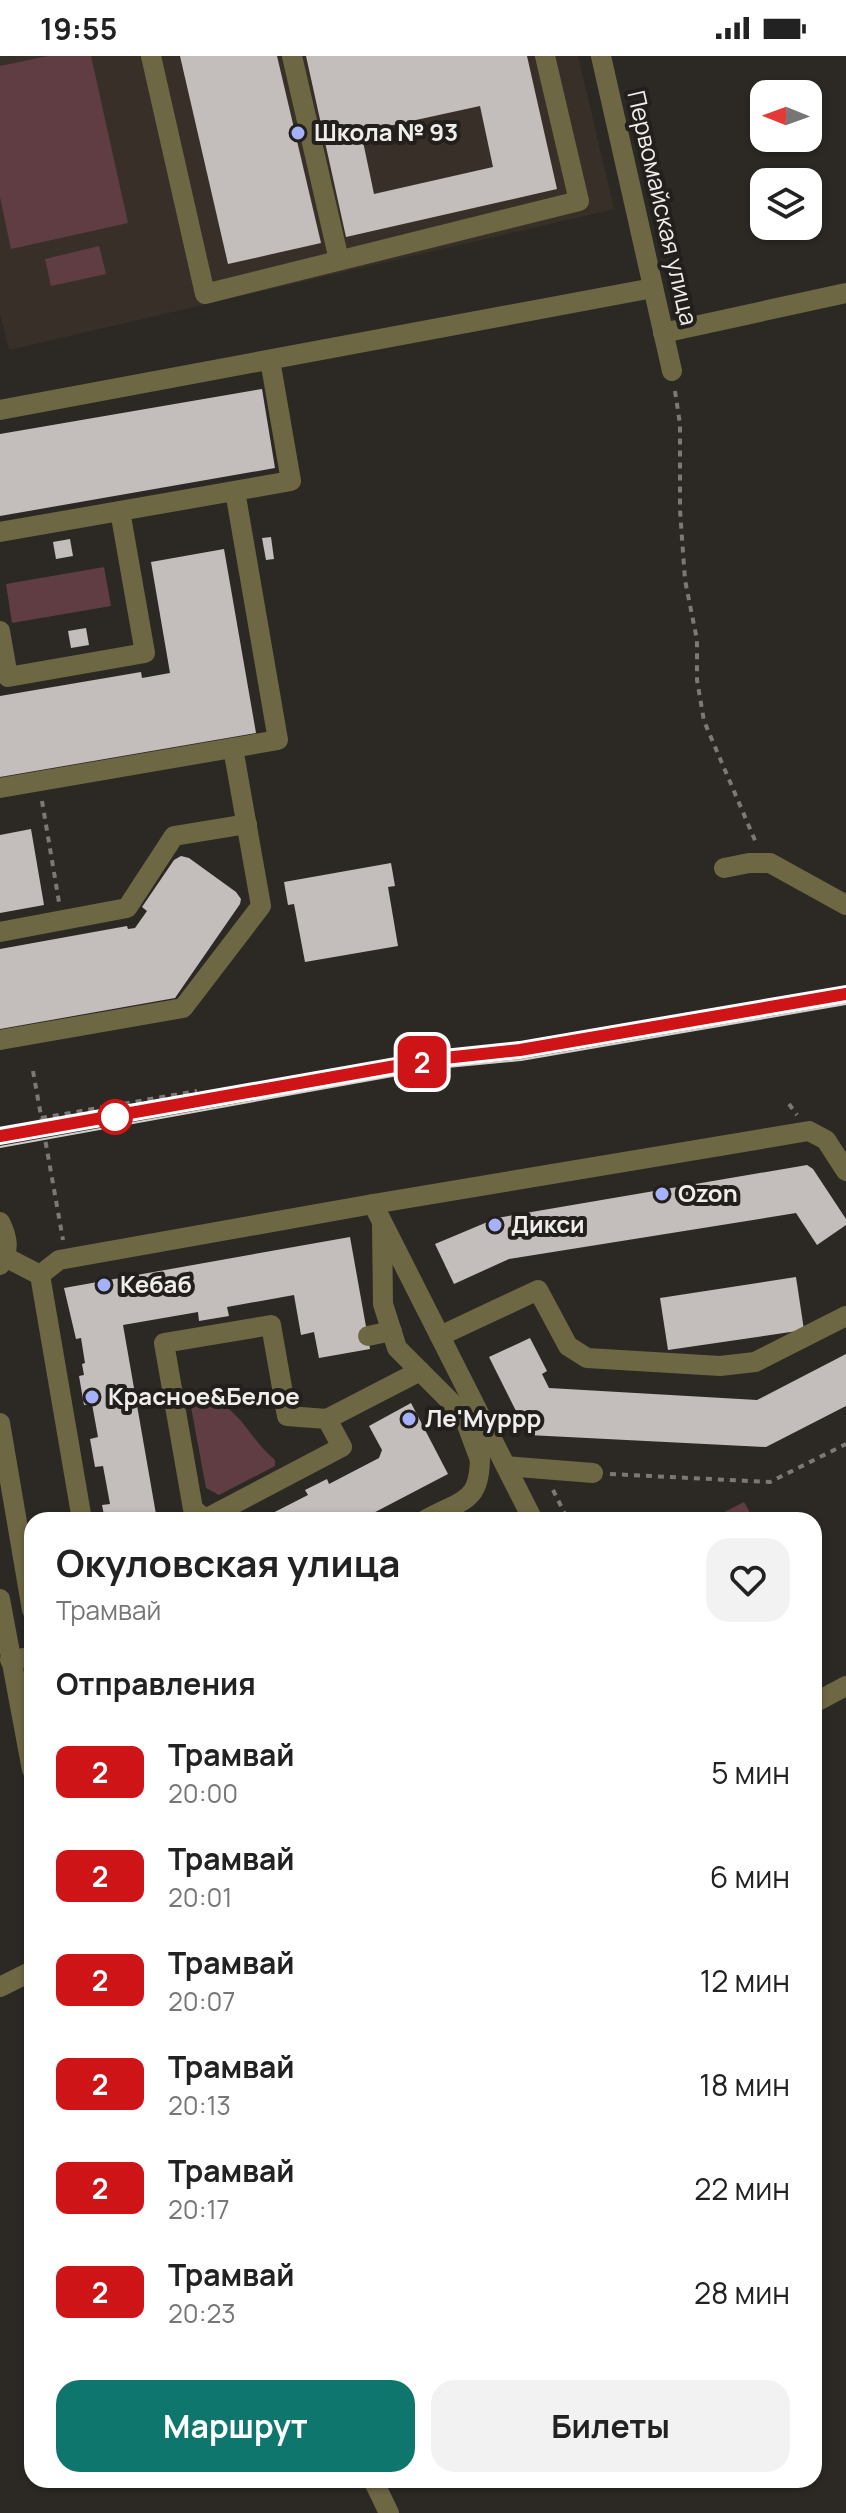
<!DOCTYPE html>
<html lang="ru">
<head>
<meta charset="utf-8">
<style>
  :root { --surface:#fff; --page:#f2f2f2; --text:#222; --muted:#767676; --accent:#0f766e }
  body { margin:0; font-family:Manrope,sans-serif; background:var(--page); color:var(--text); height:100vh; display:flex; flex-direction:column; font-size:30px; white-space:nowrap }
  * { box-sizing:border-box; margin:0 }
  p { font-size:26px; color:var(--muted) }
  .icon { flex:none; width:44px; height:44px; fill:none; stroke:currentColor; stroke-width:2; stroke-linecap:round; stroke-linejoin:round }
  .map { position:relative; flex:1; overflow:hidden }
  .details { position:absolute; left:24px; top:1456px; width:798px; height:976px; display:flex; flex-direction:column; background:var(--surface); border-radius:24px; box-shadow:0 2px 6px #0004 }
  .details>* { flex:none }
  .badge { padding:0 16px; border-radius:12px; font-size:28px; line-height:52px }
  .needle { width:52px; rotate:271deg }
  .tools { position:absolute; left:750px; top:24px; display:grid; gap:16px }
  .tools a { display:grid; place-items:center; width:72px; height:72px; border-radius:16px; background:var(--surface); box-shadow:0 2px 6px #0004; font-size:40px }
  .map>.badge { position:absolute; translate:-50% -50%; box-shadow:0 0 0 4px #fff }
  h2 { padding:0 32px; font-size:30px; line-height:72px }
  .round { display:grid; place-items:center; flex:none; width:84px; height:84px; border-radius:24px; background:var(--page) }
  .head { display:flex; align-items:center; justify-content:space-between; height:136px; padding:0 32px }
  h1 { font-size:38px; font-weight:700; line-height:60px }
  .cta { display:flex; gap:16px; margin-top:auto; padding:16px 32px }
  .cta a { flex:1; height:92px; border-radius:24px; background:var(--accent); color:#fff; font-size:32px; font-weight:700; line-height:92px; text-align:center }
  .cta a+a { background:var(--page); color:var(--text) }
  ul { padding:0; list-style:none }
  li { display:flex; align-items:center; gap:24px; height:104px; padding:0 32px }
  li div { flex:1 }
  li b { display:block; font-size:30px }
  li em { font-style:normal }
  li .badge { min-width:88px; font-weight:700; text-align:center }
  .status { display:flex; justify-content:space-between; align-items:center; height:56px; padding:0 40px; background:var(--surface); direction:ltr }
  .status svg { height:22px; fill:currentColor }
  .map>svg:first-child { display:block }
  .built { fill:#383028 }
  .green { fill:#603d43 }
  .building { fill:#c3bdbb; fill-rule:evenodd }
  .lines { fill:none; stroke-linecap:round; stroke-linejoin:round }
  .path { stroke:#7b7976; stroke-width:4; stroke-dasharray:6 6; stroke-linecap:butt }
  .minor { stroke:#6e6743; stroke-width:20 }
  .tram { stroke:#d2d0cd; stroke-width:2 }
  .line-casing { stroke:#fff; stroke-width:18 }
  .line { stroke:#ce1417; stroke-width:12 }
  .poi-dot { fill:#a6b1fc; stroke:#221f1c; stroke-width:3 }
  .stop-dot { fill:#fff; stroke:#ce1417; stroke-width:4 }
  .labels { text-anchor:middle; stroke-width:8; stroke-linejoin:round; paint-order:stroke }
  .poi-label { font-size:24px; font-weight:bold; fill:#f0eeec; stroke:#221f1c; text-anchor:start }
  .street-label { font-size:24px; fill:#f0eeec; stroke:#221f1c }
</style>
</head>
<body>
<div class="status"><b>19:55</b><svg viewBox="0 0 49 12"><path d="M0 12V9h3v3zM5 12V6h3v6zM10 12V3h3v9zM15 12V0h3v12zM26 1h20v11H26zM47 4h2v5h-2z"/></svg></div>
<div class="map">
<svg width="846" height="2457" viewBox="0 0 846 2457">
  <rect width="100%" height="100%" fill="#2c2925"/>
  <!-- built -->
  <path class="built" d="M0,0H578L614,153L9,294L0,257Z"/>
  <!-- green -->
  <g class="green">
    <path d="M48,0H91L128,167L11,193L0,141V10Z"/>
    <path d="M99,190L106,218L51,230L45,203Z"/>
    <path d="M104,511L111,550L12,567L6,528Z"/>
    <path d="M200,1341C240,1347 246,1380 275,1404V1410L219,1439L206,1432L191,1351L193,1346Z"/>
    <path d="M744,1446L754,1464H709Z"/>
  </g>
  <!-- building -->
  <g class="building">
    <path d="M180,0H277L321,187L228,208Z"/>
    <path d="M306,0H527L557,133L346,181ZM480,50L493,111L374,138L361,76Z"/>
    <path d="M262,333L275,412L0,460V378Z"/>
    <path d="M271,481L274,503L266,504L262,482Z"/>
    <path d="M70,483L73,500L56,503L53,486Z"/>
    <path d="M224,493L256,677L0,721V640L141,616L142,622L170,617L151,506Z"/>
    <path d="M86,572L89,589L71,592L68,575Z"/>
    <path d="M31,773L44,849L0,857V779Z"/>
    <path d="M181,800L189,802L236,836L241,843L240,848L175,942L0,973V893L127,870L128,873L135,872L147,855L142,851L174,804Z"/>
    <path d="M391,807L395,830L388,831L398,890L305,906L294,848L288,849L284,826Z"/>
    <path d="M807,1109L813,1113L846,1163V1169L817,1189L796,1157L509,1203L454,1228L435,1188L497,1162Z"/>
    <path d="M350,1181L370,1293L319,1302L314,1276L301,1279L294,1239L227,1251L229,1260L199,1265L198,1256L123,1269L157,1464H105L102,1449L110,1448L103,1410L95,1411L90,1383L98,1381L92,1348L84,1349L79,1320L84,1319L82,1308L85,1307L81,1282L76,1283L64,1232Z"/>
    <path d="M796,1221L804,1274L668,1294L660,1242Z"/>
    <path d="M530,1282L547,1315L542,1318L549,1332L757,1344L846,1298V1350L766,1391L528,1379L489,1301Z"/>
    <path d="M411,1347L448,1418L360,1464H259L308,1439L305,1434L327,1423L329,1428L379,1402L382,1394L369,1370Z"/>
  </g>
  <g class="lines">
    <!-- path -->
    <g class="path">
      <path d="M675,335L680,368V454L685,524L697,584V624L704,665L757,789"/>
      <path d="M42,745L59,846"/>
      <path d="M33,1015L63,1184"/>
      <path d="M789,1048L797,1059"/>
      <path d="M41,1062L197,1035"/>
      <path d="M610,1418L770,1426L846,1388"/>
      <path d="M553,1434L568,1464"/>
    </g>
    <!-- minor -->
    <g class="minor">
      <path d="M151,0L205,238L579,145L545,0"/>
      <path d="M292,0L339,204"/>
      <path d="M601,0L672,315"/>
      <path d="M663,277L846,237"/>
      <path d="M0,354L653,232"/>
      <path d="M0,476L291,425L270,304"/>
      <path d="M0,575L8,621L145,597L120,455"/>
      <path d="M0,732L278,684L235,435"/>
      <path d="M724,812L749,807H770L846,849"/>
      <path d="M0,876L127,852L174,780L247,768"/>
      <path d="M0,984L183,952L261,850L233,692"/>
      <path d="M373,1148L533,1464"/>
      <path d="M0,1166C8,1182 10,1194 0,1209"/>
      <path d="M382,1168L383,1248L397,1292L463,1358L480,1404"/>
      <path d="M5,1201L40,1219"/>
      <path d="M368,1280L392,1275"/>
      <path d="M440,1280L538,1234L568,1290L587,1302L720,1310L755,1306L846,1260"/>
      <path d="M327,1363L287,1360L271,1269L164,1287L193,1453L205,1463L342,1391L327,1363L420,1315"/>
      <path d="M0,1367L32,1554"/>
      <path d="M506,1410L593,1417"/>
      <path d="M82,1464L40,1219L59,1204L373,1148L809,1075L826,1084L846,1115"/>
      <path d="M425,1464C468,1441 481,1446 480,1393"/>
      <path d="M0,1543L32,1714"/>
      <path d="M10,1604L32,1601"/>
      <path d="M814,1647L846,1630"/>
      <path d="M0,1931L32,1915"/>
      <path d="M373,2424L389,2457"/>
    </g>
    <!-- tram -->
    <path class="tram" d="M0,1091L437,1012L521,1004L846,948"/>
  </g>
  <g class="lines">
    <!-- line casing -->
    <g class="line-casing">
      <path id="line" d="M0,1080L435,1003L520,994L846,938"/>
    </g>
    <!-- line -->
    <use href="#line" class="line"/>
  </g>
  <!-- markers -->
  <g class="poi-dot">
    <circle cx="298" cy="77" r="8"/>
    <circle cx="662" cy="1138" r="8"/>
    <circle cx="495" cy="1169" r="8"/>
    <circle cx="104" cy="1229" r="8"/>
    <circle cx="92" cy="1341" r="8"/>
    <circle cx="409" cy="1363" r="8"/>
  </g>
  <circle class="stop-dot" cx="115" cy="1061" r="16"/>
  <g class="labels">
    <!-- poi labels -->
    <g class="poi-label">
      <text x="314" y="85">Школа № 93</text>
      <text x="678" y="1146">Ozon</text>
      <text x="511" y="1177">Дикси</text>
      <text x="120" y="1237">Кебаб</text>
      <text x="108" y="1349">Красное&amp;Белое</text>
      <text x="425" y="1371">Ле'Муррр</text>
    </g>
    <!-- street labels -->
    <g class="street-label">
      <text transform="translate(662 152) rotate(77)" y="8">Первомайская улица</text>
    </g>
  </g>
</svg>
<div class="tools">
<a><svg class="needle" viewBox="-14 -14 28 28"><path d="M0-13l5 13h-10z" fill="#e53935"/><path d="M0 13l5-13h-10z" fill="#767676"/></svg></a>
<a><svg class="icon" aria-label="layers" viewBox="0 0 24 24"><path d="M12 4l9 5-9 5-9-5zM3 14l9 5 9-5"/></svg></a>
</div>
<b class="badge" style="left:422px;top:1006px;background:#ce1417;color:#fff">2</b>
<section class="details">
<div class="head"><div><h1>Окуловская улица</h1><p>Трамвай</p></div><a class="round"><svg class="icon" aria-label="heart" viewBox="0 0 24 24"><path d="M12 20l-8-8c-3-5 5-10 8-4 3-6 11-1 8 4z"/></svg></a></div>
<h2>Отправления</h2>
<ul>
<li><span class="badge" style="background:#ce1417;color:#fff">2</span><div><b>Трамвай</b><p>20:00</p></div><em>5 мин</em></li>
<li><span class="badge" style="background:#ce1417;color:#fff">2</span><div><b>Трамвай</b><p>20:01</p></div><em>6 мин</em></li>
<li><span class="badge" style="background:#ce1417;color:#fff">2</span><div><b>Трамвай</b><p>20:07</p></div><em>12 мин</em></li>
<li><span class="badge" style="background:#ce1417;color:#fff">2</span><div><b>Трамвай</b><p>20:13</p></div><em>18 мин</em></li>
<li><span class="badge" style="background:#ce1417;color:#fff">2</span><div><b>Трамвай</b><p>20:17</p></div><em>22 мин</em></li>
<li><span class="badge" style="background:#ce1417;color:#fff">2</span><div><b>Трамвай</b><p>20:23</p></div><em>28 мин</em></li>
</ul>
<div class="cta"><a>Маршрут</a><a>Билеты</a></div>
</section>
</div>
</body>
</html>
